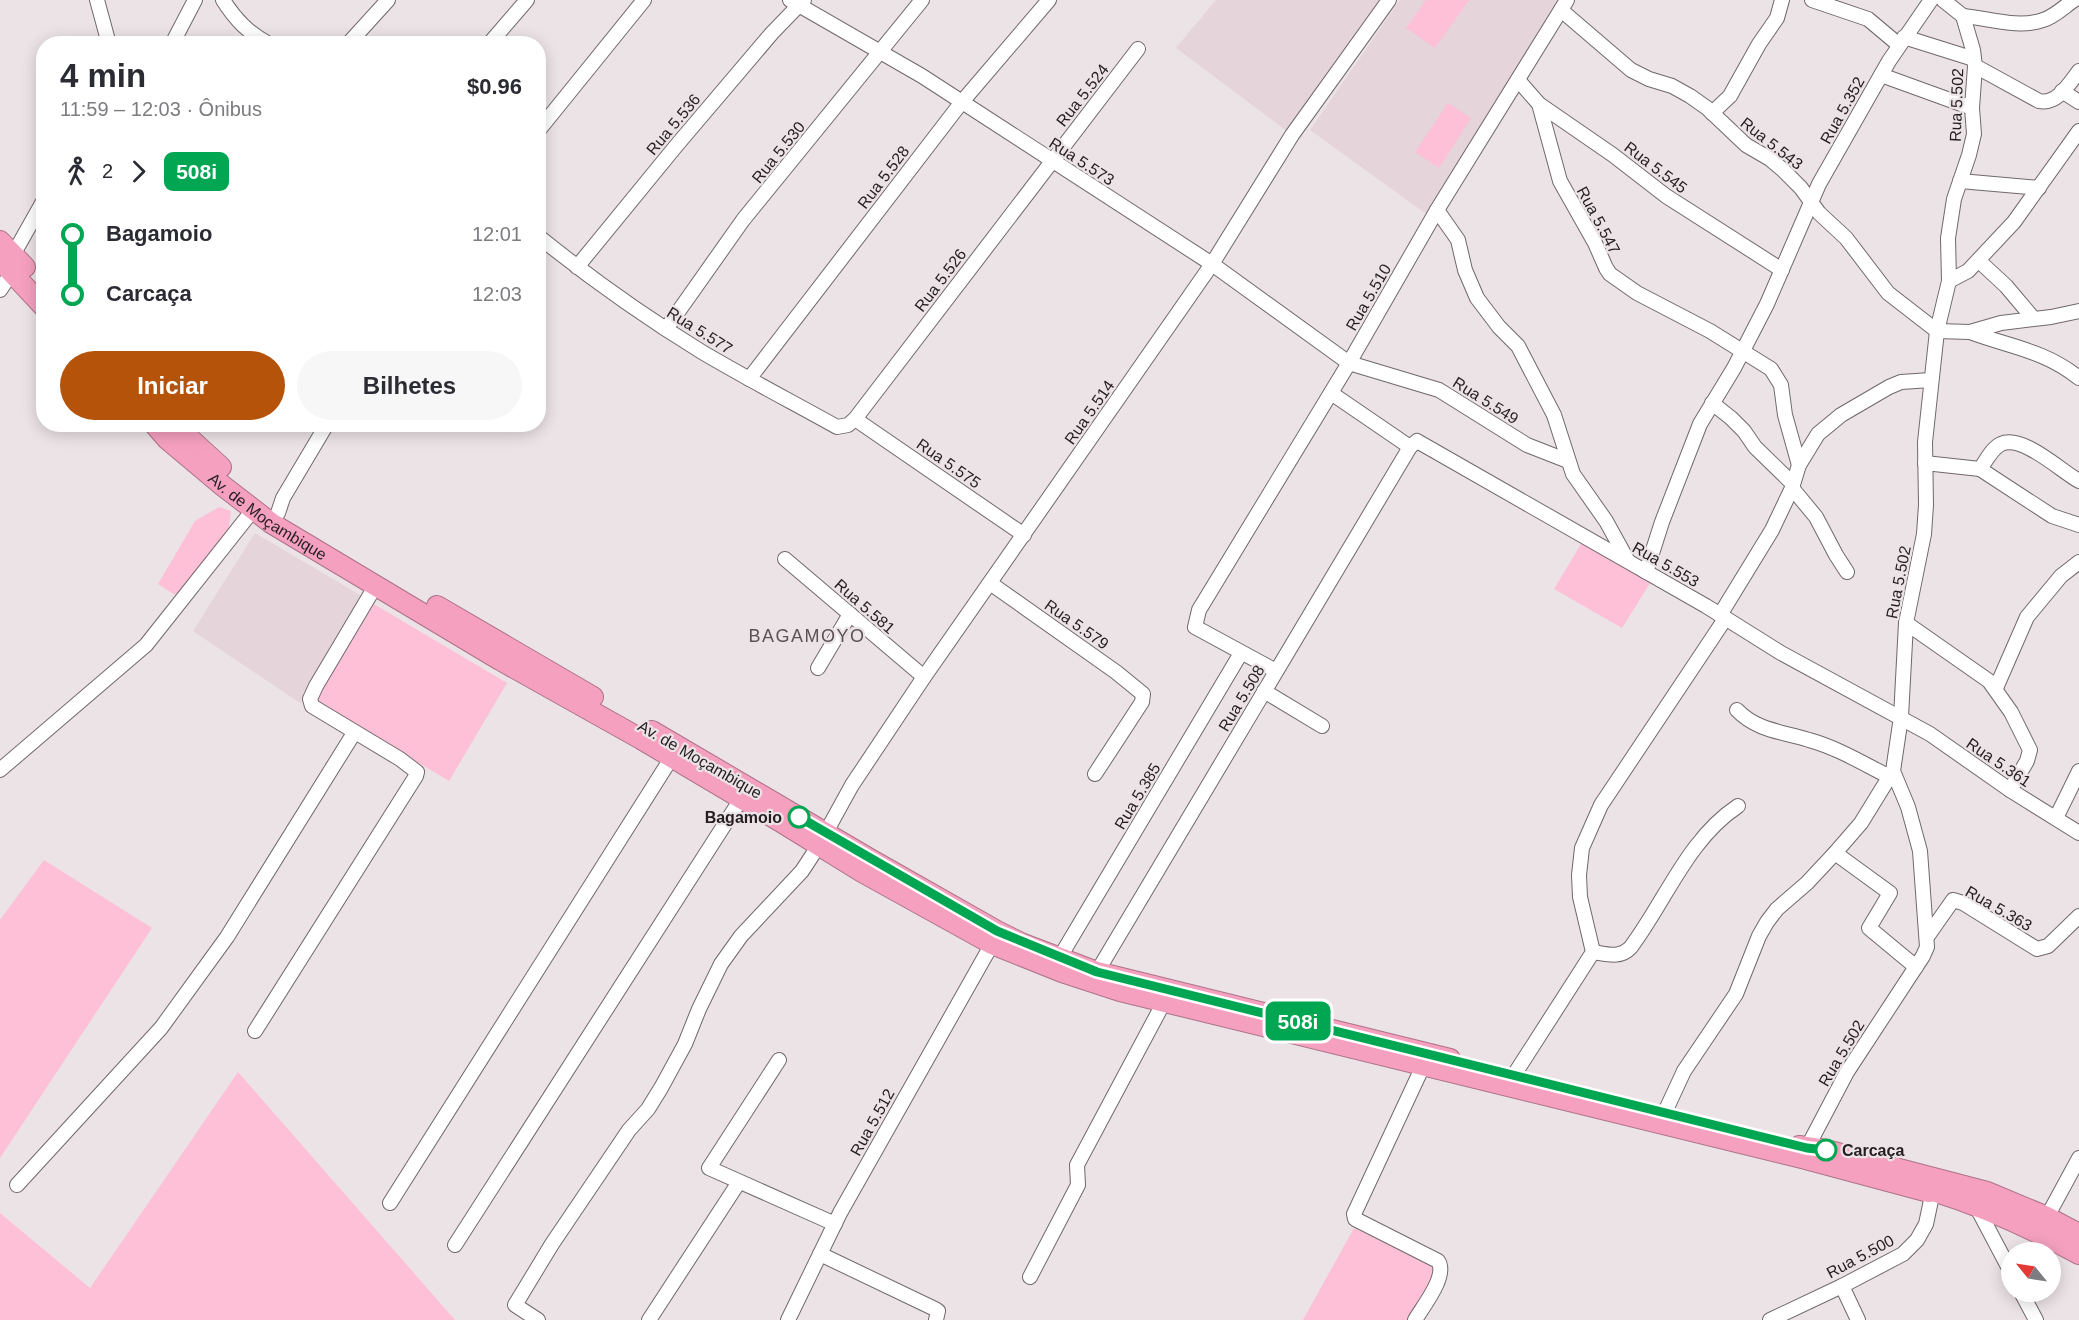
<!DOCTYPE html>
<html lang="pt">
<head>
<meta charset="utf-8">
<style>
  :root { --surface:#fff; --page:#f7f7f7; --text:#2b2b33; --muted:#7c7c81; --accent:#b45309 }
  body { margin:0; font-family:Helvetica,sans-serif; background:var(--page); color:var(--text); height:100vh; display:flex; flex-direction:column; font-size:22px; white-space:nowrap }
  * { box-sizing:border-box; margin:0 }
  p { font-size:20px; color:var(--muted) }
  .icon { flex:none; width:33px; height:33px; fill:none; stroke:currentColor; stroke-width:2; stroke-linecap:round; stroke-linejoin:round }
  .map { position:relative; flex:1; overflow:hidden }
  .panel { position:absolute; left:36px; top:36px; width:510px; height:396px; display:flex; flex-direction:column; background:var(--surface); border-radius:24px; box-shadow:0 3px 15px #0003 }
  .panel>* { flex:none }
  .badge { padding:0 12px; border-radius:9px; font-size:21px; line-height:39px }
  .needle { width:39px; rotate:300deg }
  .buttons { position:absolute; left:2001px; top:1242px; display:grid; gap:12px }
  .buttons a { display:grid; place-items:center; width:60px; height:60px; border-radius:50%; background:var(--surface); box-shadow:0 3px 15px #0003; font-size:30px }
  .map>.badge { position:absolute; translate:-50% -50%; box-shadow:0 0 0 3px #fff }
  .legs { display:flex; align-items:center; gap:9px; height:66px; padding:0 24px; font-size:20px }
  .legs p { margin-inline-start:auto }
  .overview { display:flex; align-items:center; justify-content:space-between; height:102px; padding:0 24px }
  h1 { font-size:33px; font-weight:600; line-height:45px }
  .button { display:flex; gap:12px; margin-top:auto; padding:12px 24px }
  .button a { flex:1; height:69px; border-radius:36px; background:var(--accent); color:#fff; font-size:24px; font-weight:600; line-height:69px; text-align:center }
  .button a+a { background:var(--page); color:var(--text) }
  ul { padding:0 24px; list-style:none }
  li { display:flex; align-items:center; gap:21px; height:60px; font-size:22px }
  li i { display:grid; place-items:center; width:9px; height:100%; margin:0 8px; background:currentColor }
  li i::after { content:''; width:15px; height:15px; margin:-8px; border:4px solid; border-radius:50%; background:var(--surface) }
  li p { margin-inline-start:auto }
  li:first-child i { background:linear-gradient(#0000 50%,currentColor 0) }
  li:last-child i { background:linear-gradient(currentColor 50%,#0000 0) }
  .map>svg:first-child { display:block }
  .built { fill:#e5d4d9 }
  .green { fill:#fec0d6 }
  .lines { fill:none; stroke-linecap:round; stroke-linejoin:round }
  .minor-casing { stroke:#70686b; stroke-width:16 }
  .highway-casing { stroke:#ac7387; stroke-width:22 }
  .minor { stroke:#fff; stroke-width:14 }
  .highway { stroke:#f5a0bf; stroke-width:20 }
  .line-1-casing { stroke:#fff; stroke-width:14 }
  .line-1 { stroke:#00a651; stroke-width:9 }
  .stop-1-dot { fill:#fff; stroke:#00a651; stroke-width:3 }
  .labels { text-anchor:middle; stroke-width:4.5; stroke-linejoin:round; paint-order:stroke }
  .street-label { font-size:16px; fill:#231f20; stroke:#ece3e6 }
  .stop-label { font-size:16px; font-weight:bold; fill:#231f20; stroke:#ece3e6; text-anchor:end }
  .neighbourhood-label { font-size:18px; letter-spacing:1.5px; fill:#5a5355; stroke:#ece3e6 }
</style>
</head>
<body>
<div class="map">
<svg width="2079" height="1320" viewBox="0 0 2079 1320">
  <rect width="100%" height="100%" fill="#ece3e6"/>
  <!-- built -->
  <g class="built">
    <path d="M1216,0H1386L1292,135L1176,48Z"/>
    <path d="M1400,0H1564L1429,216L1310,130Z"/>
    <path d="M255,533L365,598L300,703L193,631Z"/>
  </g>
  <!-- green -->
  <g class="green">
    <path d="M1426,0H1469L1435,48L1406,28Z"/>
    <path d="M1448,103L1471,118L1439,168L1415,152Z"/>
    <path d="M219,507L231,511L228,533L188,585L175,595L158,584L195,521Z"/>
    <path d="M1584,539L1652,580L1622,628L1554,589Z"/>
    <path d="M372,603L507,683L449,781L314,700Z"/>
    <path d="M44,860L152,928L0,1158V920Z"/>
    <path d="M238,1072L455,1320H0V1213L90,1288Z"/>
    <path d="M1354,1228L1439,1269L1410,1320H1303Z"/>
  </g>
  <g class="lines">
    <!-- minor casing -->
    <g class="minor-casing">
      <g id="minor">
        <path d="M97,0L109,44"/>
        <path d="M223,0C235,19 248,33 269,44"/>
        <path d="M790,0L922,76L1212,264L1349,363L1439,390L1527,445L1568,461"/>
        <path d="M1812,0L1868,19L1899,45"/>
        <path d="M1561,10L1631,70L1649,79L1672,86L1690,96L1707,108L1746,145L1770,159L1782,169L1801,188L1819,213L1846,238L1888,293L1937,331L1970,332L2001,323L2051,317L2079,311"/>
        <path d="M1963,16C1988,18 2018,29 2043,20C2054,17 2065,6 2074,0"/>
        <path d="M1904,37L1974,59"/>
        <path d="M172,44L195,0"/>
        <path d="M348,44L388,0"/>
        <path d="M489,44L527,0"/>
        <path d="M1975,66L2039,101C2057,105 2069,84 2079,71"/>
        <path d="M1881,75L1972,108"/>
        <path d="M1518,80L1539,104L1613,155L1666,196L1782,270"/>
        <path d="M2062,91L2079,102"/>
        <path d="M1539,104L1560,181L1595,243L1606,268L1610,274L1637,293L1710,331L1771,369L1781,385L1785,415L1799,465"/>
        <path d="M1712,113L1730,96L1735,87L1759,44L1777,18L1782,0"/>
        <path d="M538,131L644,0"/>
        <path d="M1960,181L2039,188"/>
        <path d="M1437,210L1458,240L1465,270L1477,298L1499,327L1518,346L1554,415L1573,474L1606,521L1628,561"/>
        <path d="M538,236C590,278 645,317 702,352C746,378 792,402 837,427L848,425L855,419L1138,49"/>
        <path d="M13,255L44,200"/>
        <path d="M1979,261L2006,286L2033,318"/>
        <path d="M577,267L676,146L772,33L804,0"/>
        <path d="M1949,281L1968,271L2014,222L2079,131"/>
        <path d="M0,290L12,272"/>
        <path d="M666,329L743,220L922,0"/>
        <path d="M1970,332C2010,347 2044,350 2079,378"/>
        <path d="M749,379L961,103L1049,0"/>
        <path d="M1331,393L1410,447"/>
        <path d="M1712,403L1731,418L1744,431L1755,447L1793,484"/>
        <path d="M855,419L1024,535"/>
        <path d="M1925,463L1980,469L2052,516L2079,525"/>
        <path d="M1980,469C1986,461 1992,448 2001,444C2022,434 2061,471 2079,481"/>
        <path d="M1792,488L1816,517L1836,555L1847,572"/>
        <path d="M278,513L283,498L327,424"/>
        <path d="M785,559L924,677"/>
        <path d="M1646,572L1662,522L1700,424L1734,368L1767,304L1819,184L1889,61L1931,0"/>
        <path d="M990,583L1116,672L1143,694L1142,702L1095,774"/>
        <path d="M1720,615L1772,530L1792,488L1799,465L1818,434L1841,415L1889,387L1901,382L1931,380"/>
        <path d="M1906,623L1989,681L2011,712L2030,750L2027,761L2010,790"/>
        <path d="M818,668L850,614"/>
        <path d="M1276,671L1195,627L1199,610L1349,363L1437,210L1567,0"/>
        <path d="M1996,688L2027,617L2061,576L2079,562"/>
        <path d="M1264,691L1322,726"/>
        <path d="M1737,710C1757,731 1784,732 1809,740C1838,748 1864,764 1890,777"/>
        <path d="M0,770L146,645L253,510"/>
        <path d="M2056,818L2079,771"/>
        <path d="M1835,853L1890,893L1869,928L1916,967"/>
        <path d="M1927,937L1953,900L1963,903L2037,949L2048,946L2079,916"/>
        <path d="M1593,952C1607,954 1620,959 1631,947C1666,900 1688,839 1738,806"/>
        <path d="M1060,957L1241,653"/>
        <path d="M1097,972L1410,447L1417,441L1706,606L1781,653L1930,734L2010,790L2079,833"/>
        <path d="M255,1031L416,776L417,772L400,759L312,706L310,699L316,686L376,585"/>
        <path d="M779,1060L709,1168L835,1224"/>
        <path d="M1514,1075L1593,952L1580,897L1579,875L1582,848L1601,805L1725,619"/>
        <path d="M1665,1112L1684,1071L1736,994L1759,936L1767,922L1777,909L1807,883L1835,853L1861,823L1893,771"/>
        <path d="M1807,1148L1847,1072L1923,956L1927,947L1920,851L1908,807L1893,771L1901,717L1906,623L1924,534L1926,505L1925,442L1937,331L1949,281L1948,238L1954,199L1969,155L1974,134L1972,108L1975,66L1973,50L1963,16L1943,0"/>
        <path d="M17,1185L161,1028L227,937L354,733"/>
        <path d="M390,1203L672,757"/>
        <path d="M1975,1204L2012,1274"/>
        <path d="M2047,1217L2079,1158"/>
        <path d="M455,1245L741,799"/>
        <path d="M820,1254L935,1309L938,1311L936,1320"/>
        <path d="M1030,1277L1078,1185L1077,1165L1164,1002"/>
        <path d="M1842,1286L1858,1320"/>
        <path d="M2021,1292L2036,1320"/>
        <path d="M538,1320L515,1305L552,1244L629,1130L648,1109L661,1088L685,1044L699,1009L721,964L741,936L802,871L819,845L852,785L924,677L1212,264L1292,135L1389,0"/>
        <path d="M649,1320L739,1182"/>
        <path d="M788,1320L840,1213L992,944"/>
        <path d="M1415,1320C1423,1306 1448,1276 1438,1261L1355,1219L1354,1214L1423,1066"/>
        <path d="M1770,1320L1842,1286L1903,1254L1917,1240L1926,1224L1933,1191"/>
      </g>
    </g>
    <!-- highway casing -->
    <g class="highway-casing">
      <g id="highway">
        <path d="M0,241L25,267"/>
        <path d="M0,260L44,307"/>
        <path id="s1" d="M154,424L167,439L223,486L271,523L500,660L641,739L781,822L862,872L992,944L1062,972L1120,991L1802,1158L1929,1192L1933,1191C1985,1207 2031,1228 2079,1254"/>
        <path d="M174,424L221,467"/>
        <path d="M437,606L593,697"/>
        <path d="M652,731L870,859L997,931L1021,943L1097,972L1450,1059"/>
        <path d="M1799,1146L1826,1150L1987,1192L2047,1217L2079,1234"/>
      </g>
    </g>
    <!-- minor -->
    <use href="#minor" class="minor"/>
    <!-- highway -->
    <use href="#highway" class="highway"/>
  </g>
  <g class="lines">
    <!-- line-1 casing -->
    <g class="line-1-casing">
      <path id="line-1" d="M799,817L997,931L1097,972L1807,1148L1826,1150"/>
    </g>
    <!-- line-1 -->
    <use href="#line-1" class="line-1"/>
  </g>
  <!-- markers -->
  <g class="stop-1-dot">
    <circle cx="799" cy="817" r="10"/>
    <circle cx="1826" cy="1150" r="10"/>
  </g>
  <g class="labels">
    <!-- street labels -->
    <g class="street-label">
      <text transform="translate(1082 95) rotate(-52)" y="6">Rua 5.524</text>
      <text transform="translate(1956 105) rotate(-88)" y="6">Rua 5.502</text>
      <text transform="translate(1842 110) rotate(-61)" y="6">Rua 5.352</text>
      <text transform="translate(673 124) rotate(-50)" y="6">Rua 5.536</text>
      <text transform="translate(1772 143) rotate(38)" y="6">Rua 5.543</text>
      <text transform="translate(778 152) rotate(-51)" y="6">Rua 5.530</text>
      <text transform="translate(1082 161) rotate(33)" y="6">Rua 5.573</text>
      <text transform="translate(1656 167) rotate(37)" y="6">Rua 5.545</text>
      <text transform="translate(883 177) rotate(-53)" y="6">Rua 5.528</text>
      <text transform="translate(1599 220) rotate(62)" y="6">Rua 5.547</text>
      <text transform="translate(940 280) rotate(-53)" y="6">Rua 5.526</text>
      <text transform="translate(1368 297) rotate(-60)" y="6">Rua 5.510</text>
      <text transform="translate(700 330) rotate(32)" y="6">Rua 5.577</text>
      <text transform="translate(1486 400) rotate(32)" y="6">Rua 5.549</text>
      <text transform="translate(1089 412) rotate(-55)" y="6">Rua 5.514</text>
      <text transform="translate(949 463) rotate(35)" y="6">Rua 5.575</text>
      <text dy="6" stroke="none"><textPath href="#s1" startOffset="147">Av. de Moçambique</textPath></text>
      <text transform="translate(1666 564) rotate(30)" y="6">Rua 5.553</text>
      <text transform="translate(1898 582) rotate(-79)" y="6">Rua 5.502</text>
      <text transform="translate(865 606) rotate(41)" y="6">Rua 5.581</text>
      <text transform="translate(1077 624) rotate(35)" y="6">Rua 5.579</text>
      <text transform="translate(1241 698) rotate(-59)" y="6">Rua 5.508</text>
      <text transform="translate(700 759) rotate(30)" y="6">Av. de Moçambique</text>
      <text transform="translate(1999 762) rotate(34)" y="6">Rua 5.361</text>
      <text transform="translate(1137 796) rotate(-59)" y="6">Rua 5.385</text>
      <text transform="translate(1999 908) rotate(30)" y="6">Rua 5.363</text>
      <text transform="translate(1841 1053) rotate(-59)" y="6">Rua 5.502</text>
      <text transform="translate(872 1122) rotate(-61)" y="6">Rua 5.512</text>
      <text transform="translate(1860 1256) rotate(-28)" y="6">Rua 5.500</text>
    </g>
    <!-- stop labels -->
    <g class="stop-label">
      <text x="782" y="823">Bagamoio</text>
      <text x="1842" y="1156" text-anchor="start">Carcaça</text>
    </g>
    <!-- neighbourhood labels -->
    <g class="neighbourhood-label">
      <text x="807" y="642">BAGAMOYO</text>
    </g>
  </g>
</svg>
<div class="buttons">
<a><svg class="needle" viewBox="-14 -14 28 28"><path d="M0-13l5 13h-10z" fill="#e53935"/><path d="M0 13l5-13h-10z" fill="#7c7c81"/></svg></a>
</div>
<b class="badge" style="left:1298px;top:1021px;background:#00a651;color:#fff">508i</b>
<section class="panel">
<div class="overview"><div><h1>4 min</h1><p>11:59 – 12:03 · Ônibus</p></div><b>$0.96</b></div>
<div class="legs"><svg class="icon" aria-label="walk" viewBox="0 0 24 24"><circle cx="13" cy="4" r="2"/><path d="M13 8l-2 6 4 7M11 14l-3 7M7 12l3-4h3l4 4"/></svg>2<svg class="icon" aria-label="forward" viewBox="0 0 24 24"><path d="M9 5l7 7-7 7"/></svg><b class="badge" style="background:#00a651;color:#fff">508i</b></div>
<ul>
<li><i style="color:#00a651"></i><b>Bagamoio</b><p>12:01</p></li>
<li><i style="color:#00a651"></i><b>Carcaça</b><p>12:03</p></li>
</ul>
<div class="button"><a>Iniciar</a><a>Bilhetes</a></div>
</section>
</div>
</body>
</html>
